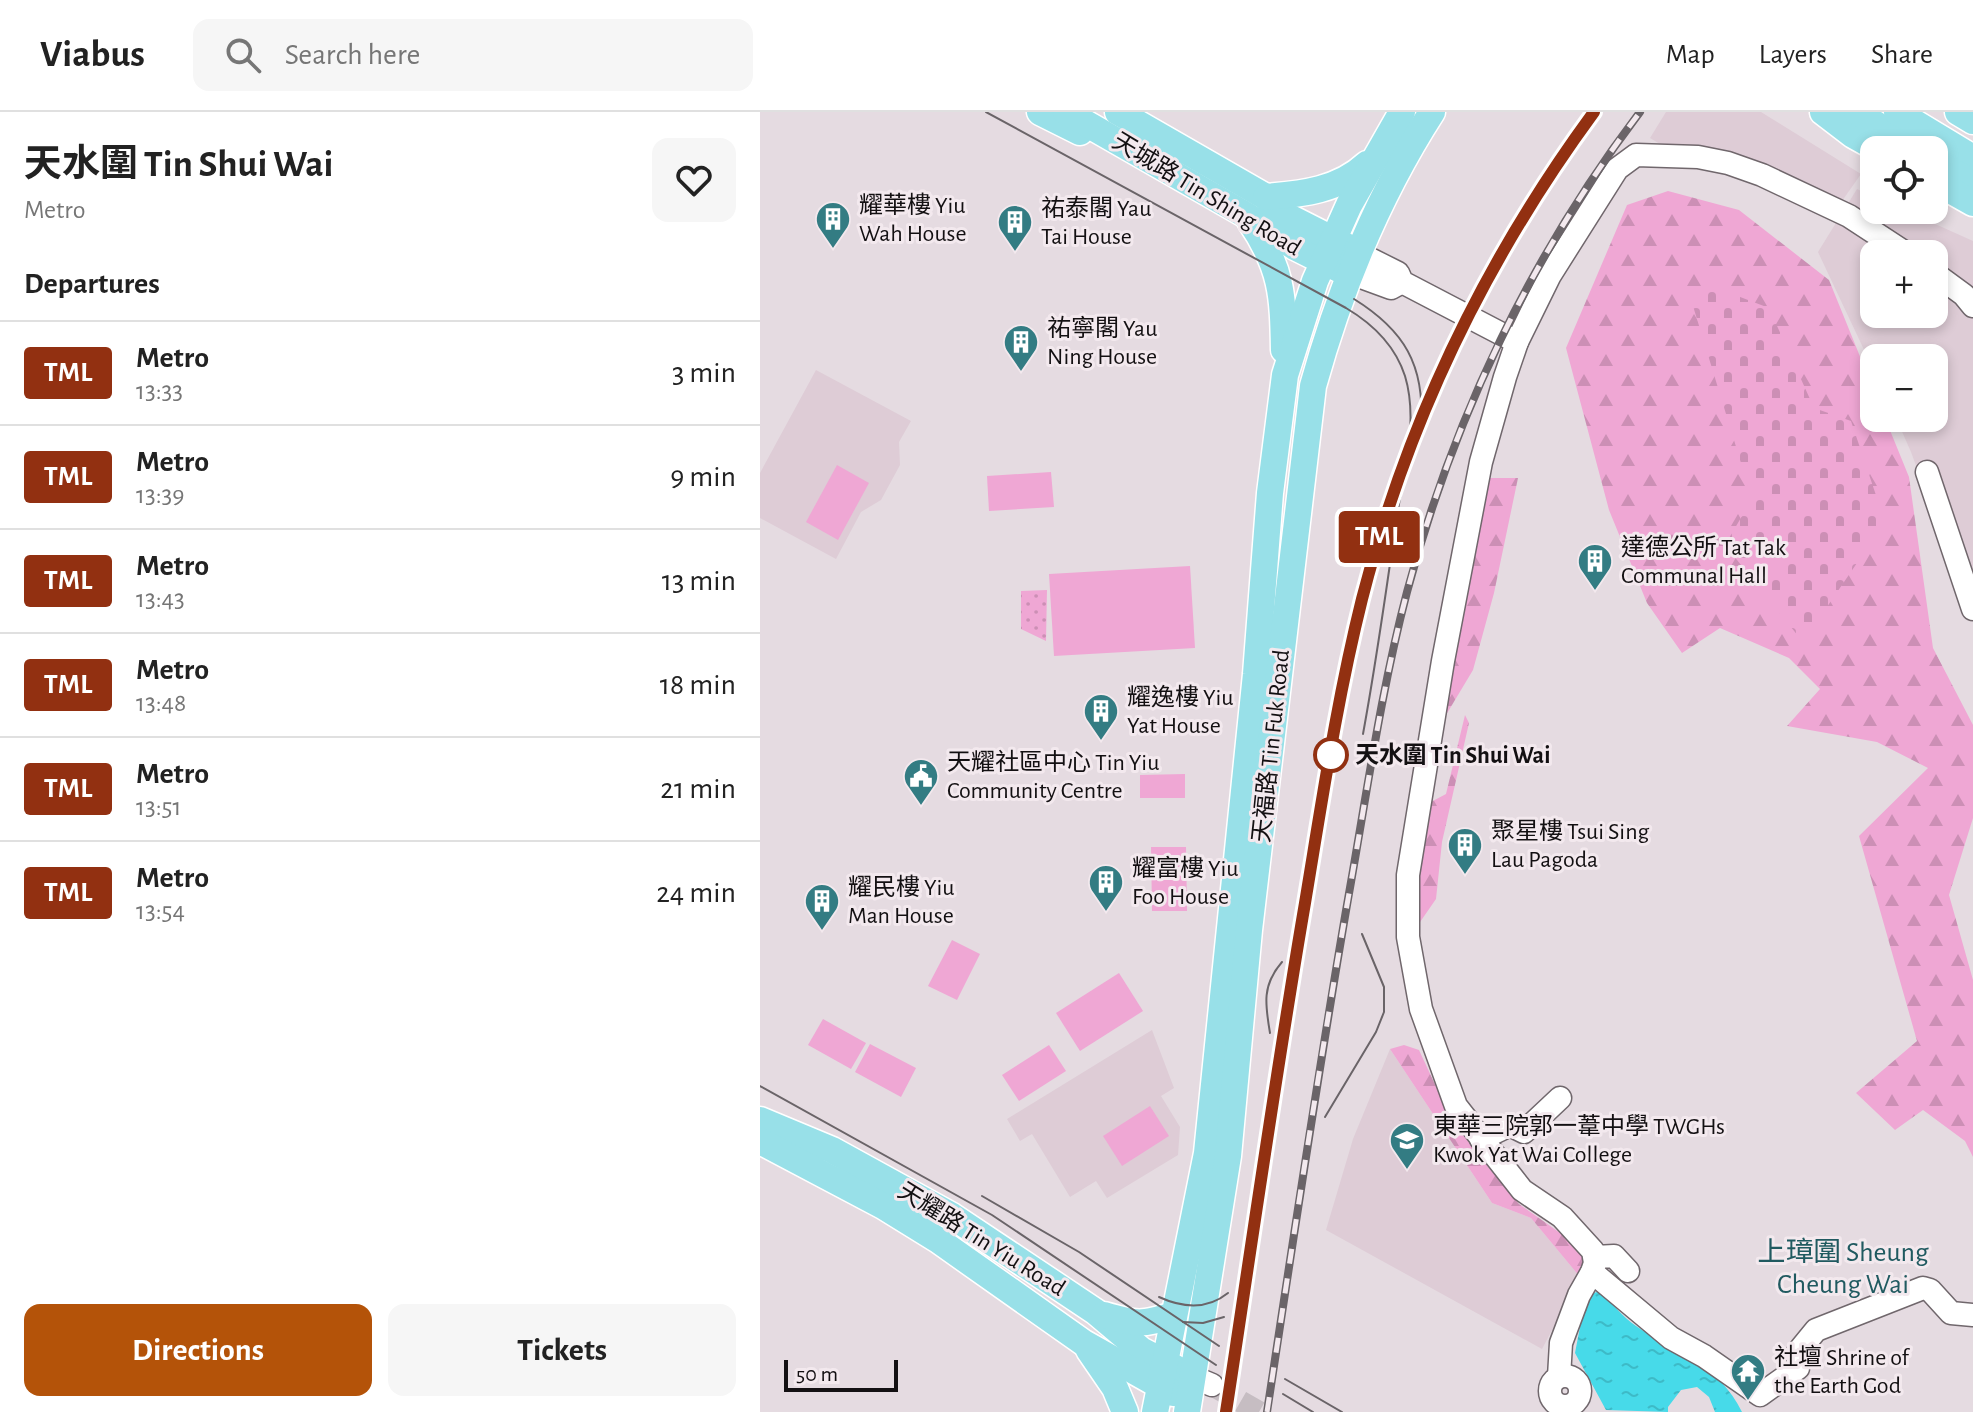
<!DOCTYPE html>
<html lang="en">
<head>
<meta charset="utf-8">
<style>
  :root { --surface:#fff; --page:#f6f6f6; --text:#222; --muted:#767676; --line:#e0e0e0; --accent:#b45309 }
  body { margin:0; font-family:"Alegreya Sans","Noto Sans TC",sans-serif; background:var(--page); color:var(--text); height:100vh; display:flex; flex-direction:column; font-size:30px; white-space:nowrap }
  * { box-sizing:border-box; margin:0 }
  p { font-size:26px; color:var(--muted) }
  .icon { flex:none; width:44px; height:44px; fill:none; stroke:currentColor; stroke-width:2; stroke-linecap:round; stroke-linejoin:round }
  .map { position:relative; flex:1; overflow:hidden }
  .sheet { display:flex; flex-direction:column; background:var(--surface); width:760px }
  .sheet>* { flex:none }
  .badge { padding:0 16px; border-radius:6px; font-size:28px; line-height:52px }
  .fabs { position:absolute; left:1100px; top:24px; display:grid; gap:16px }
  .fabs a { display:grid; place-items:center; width:88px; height:88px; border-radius:16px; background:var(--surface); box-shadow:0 4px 12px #0003; font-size:40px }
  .scale { position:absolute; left:24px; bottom:20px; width:114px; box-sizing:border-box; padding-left:8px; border:4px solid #131012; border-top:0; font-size:22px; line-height:28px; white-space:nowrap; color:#131012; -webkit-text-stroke:6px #f3e9ee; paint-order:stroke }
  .map>.badge { position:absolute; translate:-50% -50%; box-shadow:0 0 0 4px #fff }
  h2 { padding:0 24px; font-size:30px; line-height:72px }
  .round { display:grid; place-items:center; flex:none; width:84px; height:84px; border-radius:16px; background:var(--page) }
  .overview { display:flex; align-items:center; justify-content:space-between; height:136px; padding:0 24px }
  h1 { font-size:38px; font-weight:700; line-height:60px }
  .button { display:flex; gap:16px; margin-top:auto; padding:16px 24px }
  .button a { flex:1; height:92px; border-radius:16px; background:var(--accent); color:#fff; font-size:32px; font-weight:700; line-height:92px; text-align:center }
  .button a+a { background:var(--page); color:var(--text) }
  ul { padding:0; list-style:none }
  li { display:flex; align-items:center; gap:24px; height:104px; padding:0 24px; border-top:2px solid var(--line) }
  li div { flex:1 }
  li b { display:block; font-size:30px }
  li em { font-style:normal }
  li .badge { min-width:88px; font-weight:700; text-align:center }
  header { display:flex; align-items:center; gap:48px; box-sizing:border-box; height:112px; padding:0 40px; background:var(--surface); border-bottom:2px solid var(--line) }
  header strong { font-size:38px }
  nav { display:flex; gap:44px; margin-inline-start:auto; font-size:28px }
  .search { width:560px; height:72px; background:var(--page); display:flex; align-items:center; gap:20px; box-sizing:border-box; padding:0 28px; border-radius:16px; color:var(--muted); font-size:30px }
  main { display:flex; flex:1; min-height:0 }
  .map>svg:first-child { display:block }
  .built { fill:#deccd6; fill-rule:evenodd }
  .grass { fill:url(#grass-dots) }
  .forest { fill:url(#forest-firs) }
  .cemetery { fill:url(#cemetery-stones) }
  .pitch { fill:#efa7d4 }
  .water { fill:url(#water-ripples) }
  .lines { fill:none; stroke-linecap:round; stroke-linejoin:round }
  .minor-tunnel { stroke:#c6bdc2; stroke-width:22; stroke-dasharray:22 11; stroke-linecap:butt }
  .minor-casing { stroke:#70676c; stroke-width:25 }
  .major-casing { stroke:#fff; stroke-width:29 }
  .minor { stroke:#fff; stroke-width:22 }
  .major { stroke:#98e0e8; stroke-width:26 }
  .tram { stroke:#6a6468; stroke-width:2 }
  .rail-casing { stroke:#6a6468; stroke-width:8 }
  .rail { stroke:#f3e9ee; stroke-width:5; stroke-dasharray:15; stroke-linecap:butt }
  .line-casing { stroke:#fff; stroke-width:18 }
  .line { stroke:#923011; stroke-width:12 }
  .stop-dot { fill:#fff; stroke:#923011; stroke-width:4 }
  .labels { text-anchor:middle; stroke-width:6; stroke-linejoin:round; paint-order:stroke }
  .street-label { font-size:24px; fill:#131012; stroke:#f3e9ee }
  .poi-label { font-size:24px; fill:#131012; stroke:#f3e9ee; text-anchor:start }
  .stop-label { font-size:24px; font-weight:bold; fill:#131012; stroke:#f3e9ee; text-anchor:start }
  .quarter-label { font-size:28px; fill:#205a60; stroke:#f3e9ee }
</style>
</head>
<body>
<header>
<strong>Viabus</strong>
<div class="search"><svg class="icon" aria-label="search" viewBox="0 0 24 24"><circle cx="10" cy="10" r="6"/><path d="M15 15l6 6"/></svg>Search here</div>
<nav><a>Map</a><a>Layers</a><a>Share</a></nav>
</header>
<main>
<section class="sheet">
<div class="overview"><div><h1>天水圍 Tin Shui Wai</h1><p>Metro</p></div><a class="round"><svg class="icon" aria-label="heart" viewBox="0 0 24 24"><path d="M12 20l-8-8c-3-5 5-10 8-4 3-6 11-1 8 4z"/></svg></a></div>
<h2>Departures</h2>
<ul>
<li><span class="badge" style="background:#923011;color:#fff">TML</span><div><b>Metro</b><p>13:33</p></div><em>3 min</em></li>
<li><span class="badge" style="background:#923011;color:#fff">TML</span><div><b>Metro</b><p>13:39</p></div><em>9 min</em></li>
<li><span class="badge" style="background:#923011;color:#fff">TML</span><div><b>Metro</b><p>13:43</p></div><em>13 min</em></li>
<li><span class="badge" style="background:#923011;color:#fff">TML</span><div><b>Metro</b><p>13:48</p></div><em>18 min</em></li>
<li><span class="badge" style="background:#923011;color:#fff">TML</span><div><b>Metro</b><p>13:51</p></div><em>21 min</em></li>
<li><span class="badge" style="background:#923011;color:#fff">TML</span><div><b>Metro</b><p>13:54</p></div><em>24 min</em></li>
</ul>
<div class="button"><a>Directions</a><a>Tickets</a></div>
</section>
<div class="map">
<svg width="1213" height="1300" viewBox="0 0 1213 1300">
  <defs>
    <pattern id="grass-dots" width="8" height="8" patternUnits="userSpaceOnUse" patternTransform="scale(2)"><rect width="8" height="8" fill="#efa7d4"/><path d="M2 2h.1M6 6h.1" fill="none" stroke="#cc8fb5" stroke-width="1.8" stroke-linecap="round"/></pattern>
    <pattern id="forest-firs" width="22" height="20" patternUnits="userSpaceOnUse" patternTransform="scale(2)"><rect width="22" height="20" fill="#efa7d4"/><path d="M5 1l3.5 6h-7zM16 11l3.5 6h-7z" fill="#cc8fb5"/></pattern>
    <pattern id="cemetery-stones" width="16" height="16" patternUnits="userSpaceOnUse" patternTransform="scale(2)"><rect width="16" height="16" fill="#efa7d4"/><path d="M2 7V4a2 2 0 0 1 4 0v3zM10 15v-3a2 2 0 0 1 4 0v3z" fill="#cc8fb5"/></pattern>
    <pattern id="water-ripples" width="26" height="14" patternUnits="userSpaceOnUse" patternTransform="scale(2)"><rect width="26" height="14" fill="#47dae9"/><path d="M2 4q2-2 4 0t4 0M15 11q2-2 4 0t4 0" fill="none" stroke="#3dbac7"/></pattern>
  </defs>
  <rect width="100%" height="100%" fill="#e5dbe1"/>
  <!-- built -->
  <g class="built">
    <path d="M906,0H1001L1101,62L1082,89L905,35L890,26Z"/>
    <path d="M1097,77L1114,85V98H1144L1213,129V507L1151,340L1136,306H1174V246H1114V259L1058,140ZM1114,142H1174V202H1114Z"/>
    <path d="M56,258L151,309L139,330L140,353L121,388L101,400L76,447L0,406V361Z"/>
    <path d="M392,918L414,976L401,984L420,1015L418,1043L347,1086L336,1069L310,1085L272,1022L260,1029L247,1007Z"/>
    <path d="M630,937L732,1091L771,1106L820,1165L782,1237L566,1118L593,1027Z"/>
  </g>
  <!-- grass -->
  <path class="grass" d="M287,478L286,529L261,517V479Z"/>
  <!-- forest -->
  <g class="forest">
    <path d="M908,79L979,98L1069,168L1114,279V306H1125L1149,365L1173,536L1213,613V706L1189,783L1213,868V1045L1205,1029L1163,998L1135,1018L1096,981L1157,929L1099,724L1168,656L1117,630L1027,614L1060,577L1029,546L960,516L922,541L887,491L849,398L806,236L867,93Z"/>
    <path d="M724,366H758L734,481L713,558L686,603Z"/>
    <path d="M705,603L709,611L682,730L676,787L658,813V776L669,691L686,682Z"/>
    <path d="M644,933L659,938L686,996L728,1055L759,1092L820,1135L826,1149L820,1165L771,1106L732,1091L630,937Z"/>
  </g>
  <!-- cemetery -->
  <path class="cemetery" d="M954,175L1009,196L1054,296L1091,309L1125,410L1043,530L965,433L992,387L933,194Z"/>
  <!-- pitch -->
  <g class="pitch">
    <path d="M77,353L109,371L78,428L46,410Z"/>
    <path d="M291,360L294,395L229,399L227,364Z"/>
    <path d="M430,454L435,536L294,544L289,462Z"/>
    <path d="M425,662V686H380V663Z"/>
    <path d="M391,735H426L427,799H392Z"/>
    <path d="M192,828L220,842L197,888L168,874Z"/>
    <path d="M359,861L383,899L320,939L296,901Z"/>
    <path d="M63,907L106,931L91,957L48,933Z"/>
    <path d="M110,932L156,956L141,985L95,960Z"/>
    <path d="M289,933L306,959L259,989L242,963Z"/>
    <path d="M390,994L409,1024L362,1054L343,1024Z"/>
  </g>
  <!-- water -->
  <path class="water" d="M841,1178C852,1192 862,1204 876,1214C916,1242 959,1252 982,1300H955L949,1285L937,1275L921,1278L908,1295V1300L846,1298L815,1241L824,1194L830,1183Z"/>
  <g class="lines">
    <!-- minor-tunnel -->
    <path class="minor-tunnel" d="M452,1273L499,1300"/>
    <!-- minor casing -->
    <g class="minor-casing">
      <g id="minor">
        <path d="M598,141L638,161L642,170L757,230"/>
        <path d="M590,161L631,176L642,170"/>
        <path d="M1174,161L1204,183L1213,194"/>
        <path d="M1167,360L1213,497"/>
        <path d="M721,1027L750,1013L764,1020L800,986"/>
        <path d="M835,1145L854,1144L868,1159"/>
        <path d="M832,1160L911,1226L944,1244L1000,1283L1038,1256V1240L1056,1218L1163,1176L1170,1178L1191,1201L1213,1203"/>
        <circle cx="805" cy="1279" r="15"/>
        <path d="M433,1265L452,1273"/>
        <path d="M799,1265L801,1231L819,1183L832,1160L835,1151L833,1139L802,1105L762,1078L696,994L661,897L648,825V763L683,549L721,350L745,265L757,230L790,163L857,57L876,43L938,45L968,51L1002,63L1089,104L1147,142"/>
      </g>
    </g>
    <!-- major casing -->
    <g class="major-casing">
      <g id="major">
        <path d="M280,0L320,20"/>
        <path d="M306,0L486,103L535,135L579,157"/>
        <path d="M358,0L506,85L519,100L588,135"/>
        <path d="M1063,0L1093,23L1120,38"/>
        <path d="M1097,0L1156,38"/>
        <path d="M1137,0L1213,46"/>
        <path d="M1198,0L1213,9"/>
        <path d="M1174,49L1210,69"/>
        <path d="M1174,69L1213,91"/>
        <path d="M506,85C543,82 579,78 607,52"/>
        <path d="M490,109C522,156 523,183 524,238"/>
        <path d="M0,1008L72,1038L192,1104L336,1200L381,1238L419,1258"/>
        <path d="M0,1029L123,1094L178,1128L324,1231L413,1281"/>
        <path d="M344,1203C378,1213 381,1213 414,1203"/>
        <path d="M329,1238L355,1276L365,1300"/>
        <path d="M395,1300L447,1041L496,562L510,381L525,263L555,169L589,93L642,0"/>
        <path d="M427,1300L468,1044L489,818L553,274C580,177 618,84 672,0"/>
      </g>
    </g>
    <!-- minor -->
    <use href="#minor" class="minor"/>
    <!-- major -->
    <use href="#major" class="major"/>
    <!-- tram -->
    <g class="tram">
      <path d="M226,0L586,196C613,212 635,233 645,264C659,310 643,363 636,410C626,481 616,551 603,622"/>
      <path d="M594,187C644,218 665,253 661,313"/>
      <path d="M616,623L623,578"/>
      <path d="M510,921C505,892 502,873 522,850"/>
      <path d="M0,974L232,1103L456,1253"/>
      <path d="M565,1005L616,920L624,900V875L602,822"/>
      <path d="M222,1084L319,1140L459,1234"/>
      <path d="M399,1185C423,1196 447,1198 468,1181"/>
      <path d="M423,1210L443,1211L464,1205"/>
      <path d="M525,1267L582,1300"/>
      <path d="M523,1282L553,1300"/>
    </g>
    <!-- rail casing -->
    <g class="rail-casing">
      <g id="rail">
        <path d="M466,1300C492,1126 517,951 547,777C561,696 573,614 591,534C633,340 717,160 834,0"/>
        <path d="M507,1300C534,1123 560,946 591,770C608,673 622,575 647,480C693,307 772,142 880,0"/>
      </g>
    </g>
    <!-- rail -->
    <use href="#rail" class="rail"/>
  </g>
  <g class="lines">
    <!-- line casing -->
    <g class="line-casing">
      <path id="line" d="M466,1300C492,1130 516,960 545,791C562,689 577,587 602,487C647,310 726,147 834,0"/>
    </g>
    <!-- line -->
    <use href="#line" class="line"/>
  </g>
  <!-- icons -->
  <defs>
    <g id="building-pin" transform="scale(1.8)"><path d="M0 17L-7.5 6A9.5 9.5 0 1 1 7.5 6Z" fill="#337c83" stroke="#f3e9ee"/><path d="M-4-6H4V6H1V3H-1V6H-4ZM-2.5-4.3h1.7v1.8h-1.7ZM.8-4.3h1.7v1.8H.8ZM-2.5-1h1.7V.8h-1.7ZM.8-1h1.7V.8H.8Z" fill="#fff"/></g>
    <g id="civic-pin" transform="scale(1.8)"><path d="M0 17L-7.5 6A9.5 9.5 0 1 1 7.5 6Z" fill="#337c83" stroke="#f3e9ee"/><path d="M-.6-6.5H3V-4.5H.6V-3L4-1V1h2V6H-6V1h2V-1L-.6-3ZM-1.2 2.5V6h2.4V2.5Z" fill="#fff"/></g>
    <g id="school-pin" transform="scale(1.8)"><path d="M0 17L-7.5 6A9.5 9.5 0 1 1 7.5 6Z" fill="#337c83" stroke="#f3e9ee"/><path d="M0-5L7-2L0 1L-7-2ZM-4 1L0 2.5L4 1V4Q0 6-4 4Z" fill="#fff"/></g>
    <g id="temple-pin" transform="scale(1.8)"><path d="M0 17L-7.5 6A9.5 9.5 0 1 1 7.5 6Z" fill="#337c83" stroke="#f3e9ee"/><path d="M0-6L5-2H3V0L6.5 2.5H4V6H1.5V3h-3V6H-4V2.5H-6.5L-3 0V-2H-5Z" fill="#fff"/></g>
  </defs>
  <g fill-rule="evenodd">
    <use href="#building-pin" x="73" y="107"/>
    <use href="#building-pin" x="255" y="110"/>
    <use href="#building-pin" x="261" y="230"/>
    <use href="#building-pin" x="835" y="449"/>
    <use href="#building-pin" x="341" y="599"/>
    <use href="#civic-pin" x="161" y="664"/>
    <use href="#building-pin" x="705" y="733"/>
    <use href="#building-pin" x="346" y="770"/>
    <use href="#building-pin" x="62" y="789"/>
    <use href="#school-pin" x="647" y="1028"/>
    <use href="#temple-pin" x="988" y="1259"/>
  </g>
  <!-- markers -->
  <circle class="stop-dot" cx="571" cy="643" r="16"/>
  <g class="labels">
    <!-- street labels -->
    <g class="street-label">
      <text transform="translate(447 82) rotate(31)" y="8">天城路 Tin Shing Road</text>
      <text transform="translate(511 634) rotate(-84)" y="8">天福路 Tin Fuk Road</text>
      <text transform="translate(222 1127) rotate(32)" y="8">天耀路 Tin Yiu Road</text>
    </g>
    <!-- poi labels -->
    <g class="poi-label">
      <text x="99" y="101">耀華樓 Yiu<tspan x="99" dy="28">Wah House</tspan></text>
      <text x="281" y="104">祐泰閣 Yau<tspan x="281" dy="28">Tai House</tspan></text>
      <text x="287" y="224">祐寧閣 Yau<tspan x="287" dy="28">Ning House</tspan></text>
      <text x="861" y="443">達德公所 Tat Tak<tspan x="861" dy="28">Communal Hall</tspan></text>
      <text x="367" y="593">耀逸樓 Yiu<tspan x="367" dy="28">Yat House</tspan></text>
      <text x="187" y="658">天耀社區中心 Tin Yiu<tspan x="187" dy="28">Community Centre</tspan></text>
      <text x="731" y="727">聚星樓 Tsui Sing<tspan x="731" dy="28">Lau Pagoda</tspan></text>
      <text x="372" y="764">耀富樓 Yiu<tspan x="372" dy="28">Foo House</tspan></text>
      <text x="88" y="783">耀民樓 Yiu<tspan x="88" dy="28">Man House</tspan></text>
      <text x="673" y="1022">東華三院郭一葦中學 TWGHs<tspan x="673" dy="28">Kwok Yat Wai College</tspan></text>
      <text x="1014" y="1253">社壇 Shrine of<tspan x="1014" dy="28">the Earth God</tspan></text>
    </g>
    <!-- stop labels -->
    <g class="stop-label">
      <text x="595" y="651">天水圍 Tin Shui Wai</text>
    </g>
    <!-- quarter labels -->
    <g class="quarter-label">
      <text x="1083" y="1149">上璋圍 Sheung<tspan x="1083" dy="32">Cheung Wai</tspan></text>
    </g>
  </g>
</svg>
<div class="fabs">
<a><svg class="icon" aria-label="locate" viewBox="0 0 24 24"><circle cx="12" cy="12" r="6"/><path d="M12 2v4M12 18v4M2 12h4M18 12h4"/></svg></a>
<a>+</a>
<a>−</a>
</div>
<div class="scale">50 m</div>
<b class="badge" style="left:619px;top:425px;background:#923011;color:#fff">TML</b>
</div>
</main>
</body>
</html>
